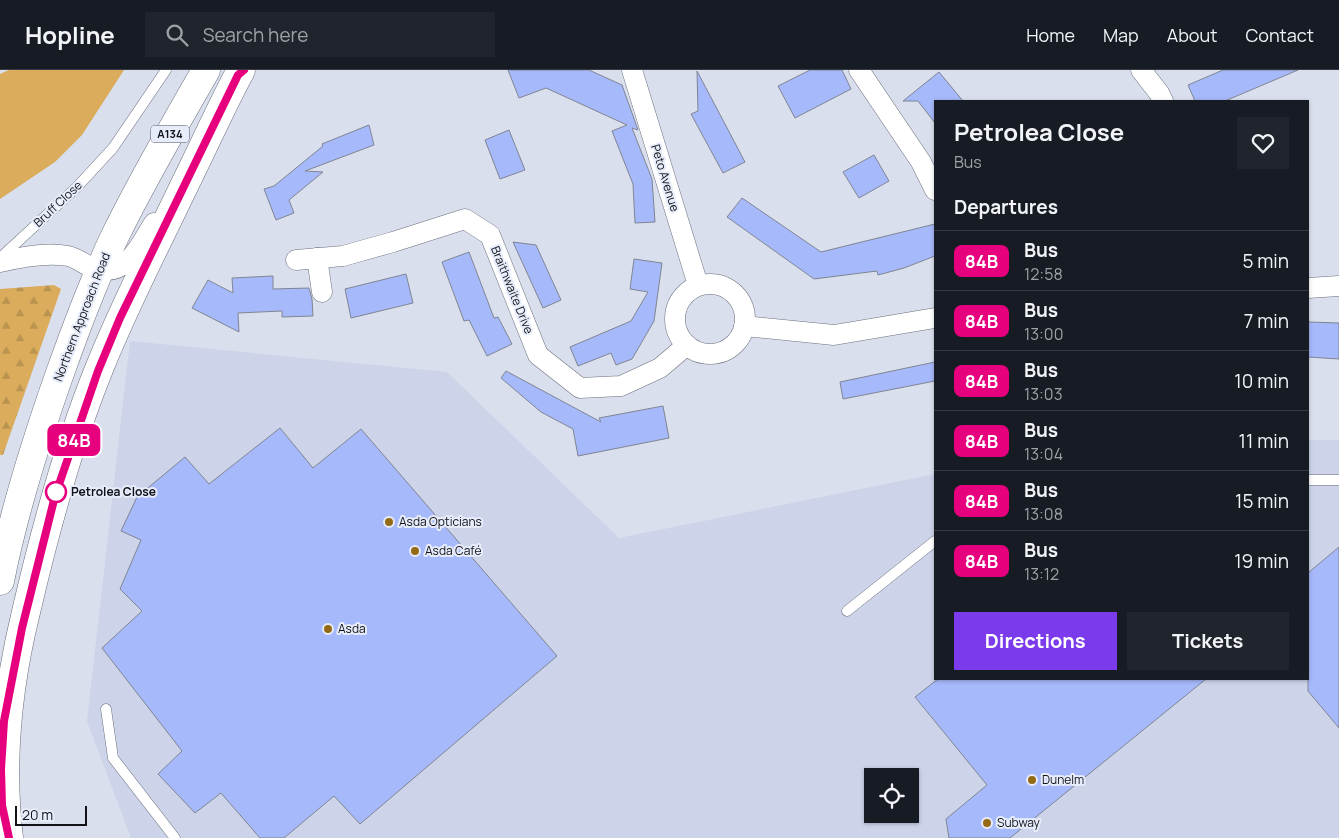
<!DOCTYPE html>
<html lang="en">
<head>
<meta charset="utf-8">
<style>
  :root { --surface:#171b24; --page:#20242c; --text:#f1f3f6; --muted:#9ea1a6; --line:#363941; --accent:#7c3aed }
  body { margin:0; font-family:Manrope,sans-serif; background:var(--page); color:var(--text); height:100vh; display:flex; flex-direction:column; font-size:19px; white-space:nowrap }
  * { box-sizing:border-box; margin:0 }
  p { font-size:16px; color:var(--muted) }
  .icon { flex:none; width:28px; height:28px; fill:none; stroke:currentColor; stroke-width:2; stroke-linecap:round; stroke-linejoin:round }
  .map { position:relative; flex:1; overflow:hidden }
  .drawer { position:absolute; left:934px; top:30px; width:375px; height:580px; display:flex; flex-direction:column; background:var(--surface); border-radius:0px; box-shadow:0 1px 4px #0004 }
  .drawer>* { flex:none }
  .badge { padding:0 10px; border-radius:8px; font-size:18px; line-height:32px }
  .fabs { position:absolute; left:864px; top:698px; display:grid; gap:10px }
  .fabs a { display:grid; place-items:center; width:55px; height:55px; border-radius:0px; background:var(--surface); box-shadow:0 1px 4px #0004; font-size:25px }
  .scale { position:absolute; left:15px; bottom:12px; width:72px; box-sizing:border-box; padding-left:5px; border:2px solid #121319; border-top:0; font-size:14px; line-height:18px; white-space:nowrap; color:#121319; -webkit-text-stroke:4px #e7ecfb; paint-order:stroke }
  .map>.badge { position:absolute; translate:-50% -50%; box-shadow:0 0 0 2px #fff }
  h2 { padding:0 20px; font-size:19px; line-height:45px }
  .round { display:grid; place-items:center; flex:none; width:52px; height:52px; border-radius:0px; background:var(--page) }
  .summary { display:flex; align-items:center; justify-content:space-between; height:85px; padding:0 20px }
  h1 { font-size:24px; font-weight:700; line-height:38px }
  .button { display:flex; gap:10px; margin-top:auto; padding:10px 20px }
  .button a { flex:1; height:58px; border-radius:0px; background:var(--accent); color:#fff; font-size:20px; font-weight:700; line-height:58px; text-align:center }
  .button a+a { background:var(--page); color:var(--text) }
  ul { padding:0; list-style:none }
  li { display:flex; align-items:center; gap:15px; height:60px; padding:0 20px; border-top:1px solid var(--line) }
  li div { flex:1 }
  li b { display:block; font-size:19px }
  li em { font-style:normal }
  li .badge { min-width:55px; font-weight:700; text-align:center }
  header { display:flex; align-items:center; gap:30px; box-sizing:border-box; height:70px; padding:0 25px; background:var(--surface); border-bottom:1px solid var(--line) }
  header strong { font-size:24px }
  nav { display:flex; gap:28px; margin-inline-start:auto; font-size:18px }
  .search { width:350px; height:45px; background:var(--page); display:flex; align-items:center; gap:12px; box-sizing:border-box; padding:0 18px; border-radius:0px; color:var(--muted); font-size:19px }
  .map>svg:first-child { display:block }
  .built { fill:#cdd4ea; fill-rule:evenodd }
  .green { fill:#daac5c }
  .forest { fill:url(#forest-firs) }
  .building { fill:#a6b9fa; stroke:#808593 }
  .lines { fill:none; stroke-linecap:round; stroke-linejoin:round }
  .lane-casing { stroke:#6b6f7d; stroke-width:11 }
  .street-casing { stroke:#6b6f7d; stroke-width:21 }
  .primary-casing { stroke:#6b6f7d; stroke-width:29 }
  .lane { stroke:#fff; stroke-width:10 }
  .street { stroke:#fff; stroke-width:20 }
  .primary { stroke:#fff; stroke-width:28 }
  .line-casing { stroke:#fff; stroke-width:11 }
  .line { stroke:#e6007e; stroke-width:8 }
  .stop-dot { fill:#fff; stroke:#e6007e; stroke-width:2.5 }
  .poi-dot { fill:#946a15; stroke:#e7ecfb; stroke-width:2 }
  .labels { text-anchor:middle; stroke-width:4; stroke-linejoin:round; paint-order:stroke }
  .shield { fill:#e7ecfb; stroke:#52545d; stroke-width:1 }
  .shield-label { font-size:11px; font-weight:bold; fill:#121319 }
  .street-label { font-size:12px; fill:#121319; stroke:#e7ecfb }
  .stop-label { font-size:12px; font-weight:bold; fill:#121319; stroke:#e7ecfb; text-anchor:start }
  .poi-label { font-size:12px; fill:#121319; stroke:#e7ecfb; text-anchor:start }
</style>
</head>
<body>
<header>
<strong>Hopline</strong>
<div class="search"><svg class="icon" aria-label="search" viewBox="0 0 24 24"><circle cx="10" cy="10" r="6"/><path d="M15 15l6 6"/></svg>Search here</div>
<nav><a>Home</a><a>Map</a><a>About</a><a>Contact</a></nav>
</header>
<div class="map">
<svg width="1339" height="768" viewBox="0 0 1339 768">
  <defs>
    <pattern id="forest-firs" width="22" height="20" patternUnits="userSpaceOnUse" patternTransform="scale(1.25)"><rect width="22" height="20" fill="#daac5c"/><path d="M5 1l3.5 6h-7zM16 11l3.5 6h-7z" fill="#ba934f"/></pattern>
  </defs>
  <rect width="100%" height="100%" fill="#dadfee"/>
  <!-- built -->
  <path class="built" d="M130,271L447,302L619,468L935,404V609H1308V370H1339V768H131L87,651ZM872,706H910V744H872Z"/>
  <!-- green -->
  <path class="green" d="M9,0H124L82,65L55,92L0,129V4Z"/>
  <!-- forest -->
  <path class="forest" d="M54,215L61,219L3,385H0V219Z"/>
  <!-- building -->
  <g class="building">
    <path d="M508,0H589L622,15L638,60L632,58L652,109L655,152L635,153L633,114L612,61L627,55L546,18L519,28Z"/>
    <path d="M810,0H842L851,19L795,48L778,16Z"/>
    <path d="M1223,0H1298L1225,31H1195L1188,15Z"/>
    <path d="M697,1L745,92L723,103L691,44L698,41Z"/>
    <path d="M939,2L963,31H935V53L918,31H903Z"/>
    <path d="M369,55L374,75L305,101L323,102L289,130L294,143L276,150L264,119L274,116L323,76L322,74Z"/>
    <path d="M509,60L525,100L500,109L485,70Z"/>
    <path d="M874,85L889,111L859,128L843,102Z"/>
    <path d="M742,128L821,182L935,154V186L904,198L878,205L877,201L814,209L727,147Z"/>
    <path d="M513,172L536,175L561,230L543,238Z"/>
    <path d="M469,182L494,248L498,247L512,274L487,286L469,250L464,251L442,192Z"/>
    <path d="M634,189L662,193L654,251L632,289L616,295L611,283L578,296L570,277L631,251L648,222L630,219Z"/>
    <path d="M406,204L413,233L351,248L345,219Z"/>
    <path d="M273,206V219L309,218L312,229L313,246L282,247V241L238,243L239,262L192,238L208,210L233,223L232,208Z"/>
    <path d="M1308,252L1339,253V289L1308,287Z"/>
    <path d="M935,292V311L843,329L840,312Z"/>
    <path d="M506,301L601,352L599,348L663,336L669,368L578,386L573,359L541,342L501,308Z"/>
    <path d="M280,358L313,398L361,359L557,586L360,754L334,726L284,768H260L221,723L195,743L158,704L182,681L102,578L142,541L120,519L141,470L121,461L137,427L185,387L209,414Z"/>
    <path d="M1339,477V658L1308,621V503Z"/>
    <path d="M938,609H1206L1010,768H949L946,749L987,715L915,627Z"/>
  </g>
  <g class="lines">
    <!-- lane casing -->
    <g class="lane-casing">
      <g id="lane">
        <path d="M0,188L77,117L113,78L166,0"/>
        <path d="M1308,410H1339"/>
        <path d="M847,541L935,471"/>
        <path d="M106,639L113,688L175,768"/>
      </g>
    </g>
    <!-- street casing -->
    <g class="street-casing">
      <g id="street">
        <path d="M632,0L698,215"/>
        <path d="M859,0L921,92L935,120"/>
        <path d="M1141,0L1159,23L1163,31"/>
        <path d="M317,188L322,222"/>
        <path d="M296,190L343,186L393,172L465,149L490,165L538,285L580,318L621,316L660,298L687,275"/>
        <path d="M0,192C21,187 46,182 68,186C79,188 89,199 100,200C129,204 141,173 154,153"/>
        <circle cx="710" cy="249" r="35"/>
        <path d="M1308,218L1339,216"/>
        <path d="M744,256L834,265L935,248"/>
      </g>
    </g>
    <!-- primary casing -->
    <g class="primary-casing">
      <g id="primary">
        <path d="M0,511C14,440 36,371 60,303C76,258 93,213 113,170C141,112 174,56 206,0"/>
        <path d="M9,768C0,694 8,615 26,542C45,460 67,378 99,299C124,236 156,175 185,114C204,76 221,37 241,0"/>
      </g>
    </g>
    <!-- lane -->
    <use href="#lane" class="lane"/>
    <!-- street -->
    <use href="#street" class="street"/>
    <!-- primary -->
    <use href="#primary" class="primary"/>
  </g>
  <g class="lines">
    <!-- line casing -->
    <g class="line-casing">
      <path id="line" d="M9,768L2,735L1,699L4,651L22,558L55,426L98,301L120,248L238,5L244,0"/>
    </g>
    <!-- line -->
    <use href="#line" class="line"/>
  </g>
  <!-- markers -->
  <circle class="stop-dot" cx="56" cy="422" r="10"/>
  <g class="poi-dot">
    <circle cx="389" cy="452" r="5"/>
    <circle cx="415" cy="481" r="5"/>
    <circle cx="328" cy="559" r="5"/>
    <circle cx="1032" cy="710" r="5"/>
    <circle cx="987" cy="753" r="5"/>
  </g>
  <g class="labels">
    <!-- shield labels -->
    <rect class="shield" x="151" y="55.5" width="38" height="17" rx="4"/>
    <g class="shield-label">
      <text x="170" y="68">A134</text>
    </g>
    <!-- street labels -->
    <g class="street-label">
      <text transform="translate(665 108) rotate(73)" y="4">Peto Avenue</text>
      <text transform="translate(58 134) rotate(-43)" y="4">Bruff Close</text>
      <text transform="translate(512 220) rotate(68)" y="4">Braithwaite Drive</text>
      <text transform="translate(82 247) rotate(-69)" y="4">Northern Approach Road</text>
    </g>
    <!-- stop labels -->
    <g class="stop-label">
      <text x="71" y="426">Petrolea Close</text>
    </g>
    <!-- poi labels -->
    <g class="poi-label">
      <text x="399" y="456">Asda Opticians</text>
      <text x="425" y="485">Asda Café</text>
      <text x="338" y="563">Asda</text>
      <text x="1042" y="714">Dunelm</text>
      <text x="997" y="757">Subway</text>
    </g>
  </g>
</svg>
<div class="fabs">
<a><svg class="icon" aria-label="locate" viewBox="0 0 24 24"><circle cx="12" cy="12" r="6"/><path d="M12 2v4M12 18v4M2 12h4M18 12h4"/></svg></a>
</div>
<div class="scale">20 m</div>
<b class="badge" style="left:74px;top:370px;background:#e6007e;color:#fff">84B</b>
<section class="drawer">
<div class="summary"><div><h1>Petrolea Close</h1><p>Bus</p></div><a class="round"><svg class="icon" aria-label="heart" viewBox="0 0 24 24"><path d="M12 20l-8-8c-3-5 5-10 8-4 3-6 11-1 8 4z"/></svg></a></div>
<h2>Departures</h2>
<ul>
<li><span class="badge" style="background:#e6007e;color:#fff">84B</span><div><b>Bus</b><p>12:58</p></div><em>5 min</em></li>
<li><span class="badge" style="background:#e6007e;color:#fff">84B</span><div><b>Bus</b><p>13:00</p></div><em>7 min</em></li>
<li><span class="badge" style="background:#e6007e;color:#fff">84B</span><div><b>Bus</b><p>13:03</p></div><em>10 min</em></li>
<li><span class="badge" style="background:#e6007e;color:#fff">84B</span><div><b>Bus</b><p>13:04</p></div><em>11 min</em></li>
<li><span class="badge" style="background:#e6007e;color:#fff">84B</span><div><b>Bus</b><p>13:08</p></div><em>15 min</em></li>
<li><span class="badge" style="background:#e6007e;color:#fff">84B</span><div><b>Bus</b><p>13:12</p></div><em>19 min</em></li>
</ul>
<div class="button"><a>Directions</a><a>Tickets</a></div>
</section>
</div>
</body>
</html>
